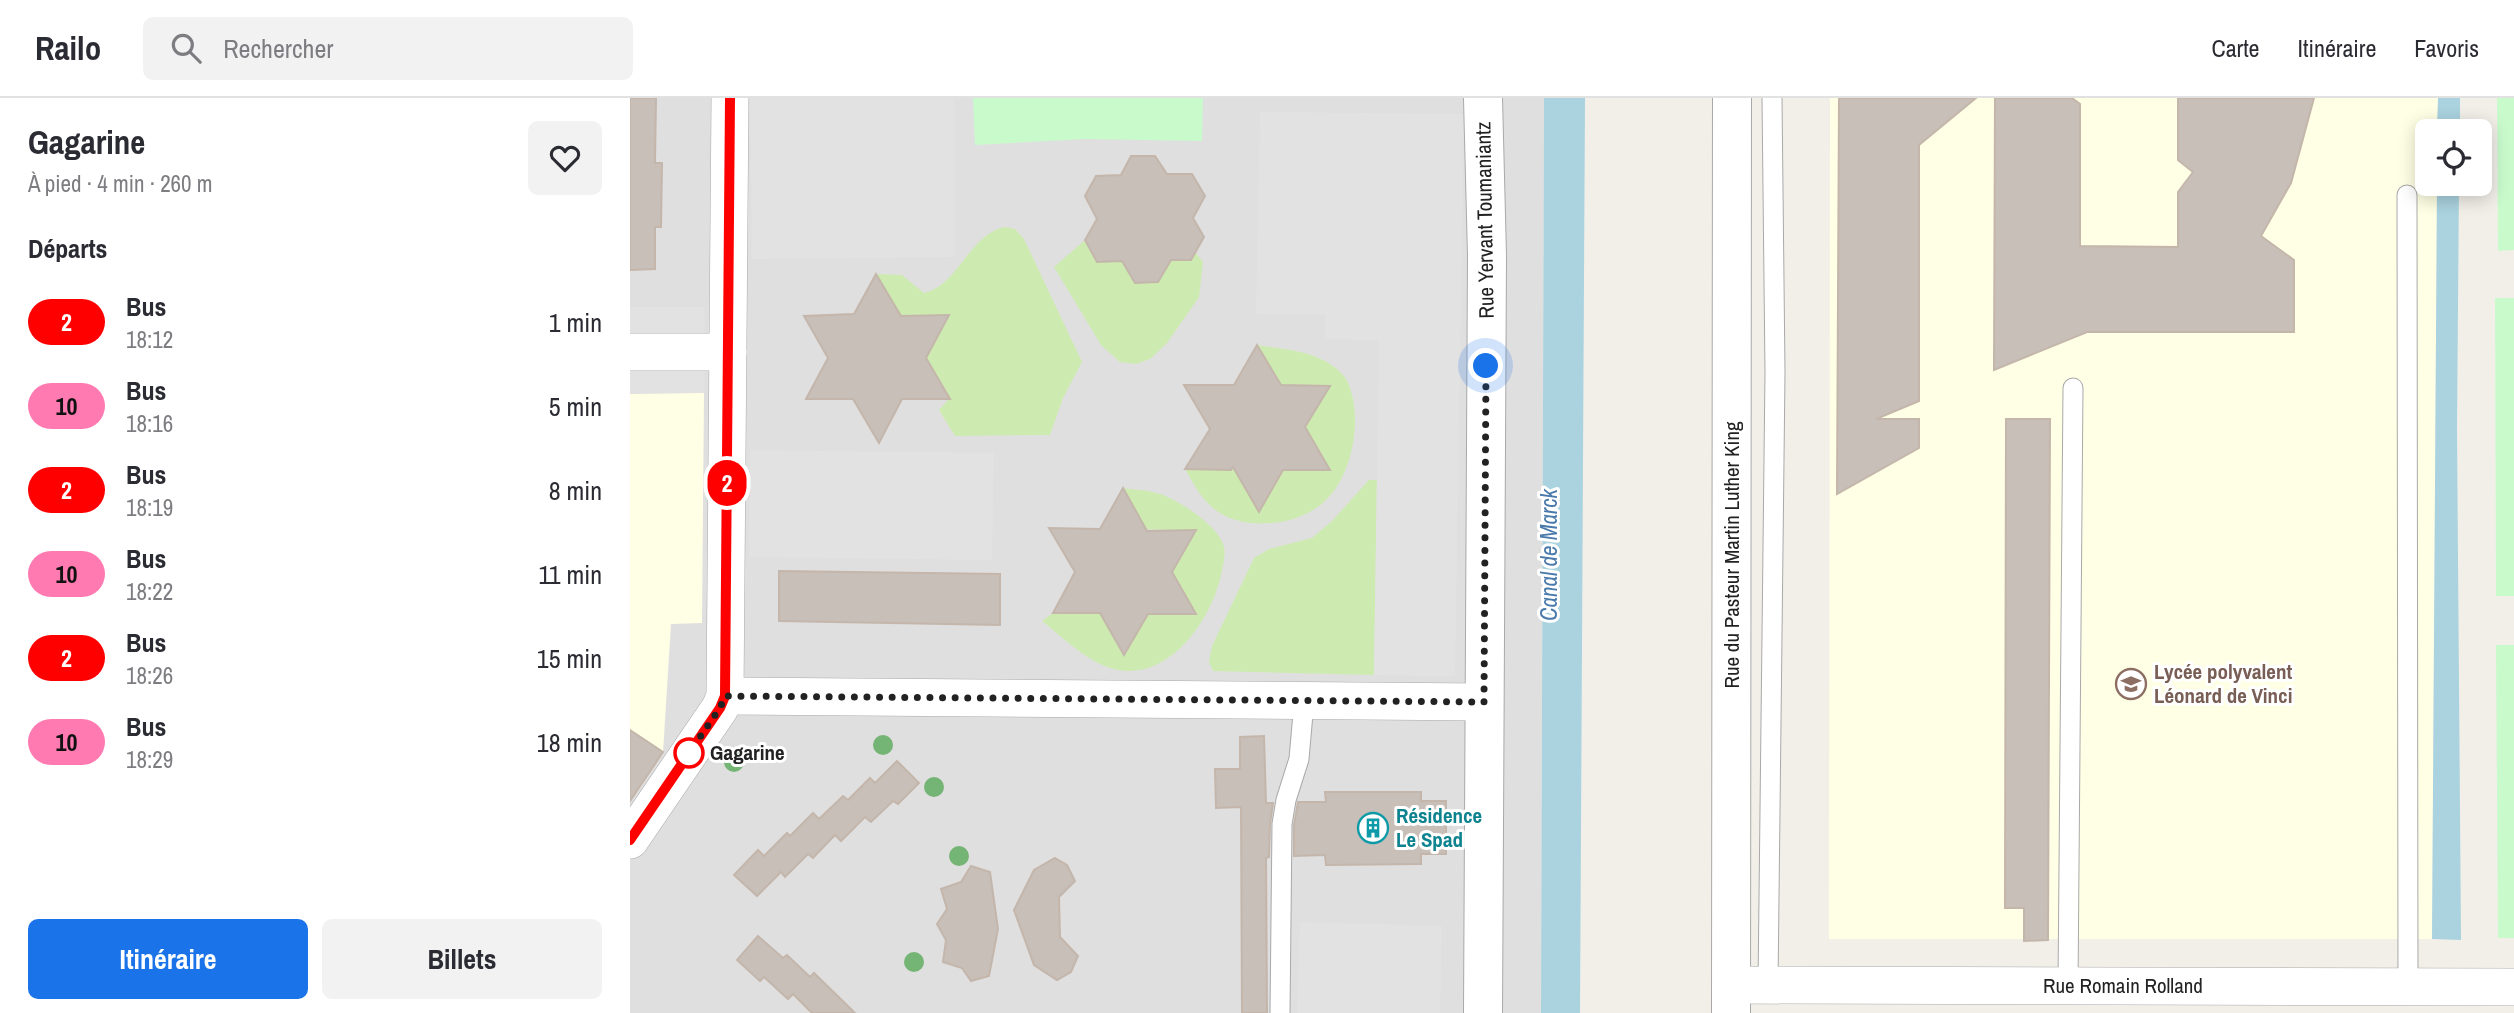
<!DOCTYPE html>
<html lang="fr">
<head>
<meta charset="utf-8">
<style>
  :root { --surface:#fff; --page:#f2f2f3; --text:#2b2b33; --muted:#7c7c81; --line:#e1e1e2; --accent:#1a73e8 }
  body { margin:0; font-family:"Archivo Narrow",sans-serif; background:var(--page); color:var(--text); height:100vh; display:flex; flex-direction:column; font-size:26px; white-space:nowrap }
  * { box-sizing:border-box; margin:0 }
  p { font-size:23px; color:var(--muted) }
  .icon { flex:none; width:38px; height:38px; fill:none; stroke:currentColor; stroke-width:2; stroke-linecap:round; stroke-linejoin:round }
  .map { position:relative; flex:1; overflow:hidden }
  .panel { display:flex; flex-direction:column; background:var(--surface); width:630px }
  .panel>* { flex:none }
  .badge { padding:0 14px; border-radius:23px; font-size:24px; line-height:46px }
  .buttons { position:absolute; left:1785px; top:21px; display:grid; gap:14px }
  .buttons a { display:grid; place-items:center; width:77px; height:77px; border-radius:10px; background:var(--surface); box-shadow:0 4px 18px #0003; font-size:35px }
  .you { position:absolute; width:35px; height:35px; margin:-18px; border:5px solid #fff; border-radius:50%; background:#1a73e8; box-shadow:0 0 0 10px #1a73e833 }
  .map>.badge { position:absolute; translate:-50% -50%; box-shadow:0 0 0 4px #fff }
  h2 { padding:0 28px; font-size:26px; line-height:63px }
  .round { display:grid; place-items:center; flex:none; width:74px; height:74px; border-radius:10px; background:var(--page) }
  .summary { display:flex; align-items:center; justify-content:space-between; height:119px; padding:0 28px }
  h1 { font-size:33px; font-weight:700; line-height:52px }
  .button { display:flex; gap:14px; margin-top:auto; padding:14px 28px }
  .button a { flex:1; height:80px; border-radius:10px; background:var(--accent); color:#fff; font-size:28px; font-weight:700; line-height:80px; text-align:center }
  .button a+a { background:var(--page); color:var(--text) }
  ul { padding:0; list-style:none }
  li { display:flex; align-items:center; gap:21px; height:84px; padding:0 28px }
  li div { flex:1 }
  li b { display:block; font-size:26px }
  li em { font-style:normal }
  li .badge { min-width:77px; font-weight:700; text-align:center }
  header { display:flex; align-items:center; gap:42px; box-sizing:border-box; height:98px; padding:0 35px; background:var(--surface); border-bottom:2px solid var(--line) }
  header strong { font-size:33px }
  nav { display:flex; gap:38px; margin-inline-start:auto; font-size:24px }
  .search { width:490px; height:63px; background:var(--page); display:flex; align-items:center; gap:18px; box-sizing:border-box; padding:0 24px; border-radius:10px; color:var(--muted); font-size:26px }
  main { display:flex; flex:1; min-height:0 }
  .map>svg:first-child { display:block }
  .residential { fill:#e0dfdf }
  .education { fill:#ffffe5 }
  .grass { fill:#cdebb0 }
  .park { fill:#c8facc }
  .parking { fill:#e2e2e2 }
  .water { fill:#aad3df }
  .building { fill:#c7bfb8; stroke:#c4b6ab; stroke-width:2 }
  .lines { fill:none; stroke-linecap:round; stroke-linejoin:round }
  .service-casing { stroke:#a9a9a9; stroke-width:21 }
  .minor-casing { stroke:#a9a9a9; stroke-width:38 }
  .tertiary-casing { stroke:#a9a9a9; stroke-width:40 }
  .service { stroke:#fff; stroke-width:19 }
  .minor { stroke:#fff; stroke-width:37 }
  .tertiary { stroke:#fff; stroke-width:38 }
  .tree { fill:#74b475 }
  .line-casing { stroke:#fff; stroke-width:16 }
  .line { stroke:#fe0000; stroke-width:10 }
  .walk { stroke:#222; stroke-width:7; stroke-dasharray:0 12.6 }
  .stop-dot { fill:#fff; stroke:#fe0000; stroke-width:3.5 }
  .labels { text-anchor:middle; stroke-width:6; stroke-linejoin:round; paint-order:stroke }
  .street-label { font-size:21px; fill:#222; stroke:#fff }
  .education-label { font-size:21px; font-weight:bold; fill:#785e54; stroke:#fff; text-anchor:start }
  .stop-label { font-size:21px; font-weight:bold; fill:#222; stroke:#fff; text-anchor:start }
  .culture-label { font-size:21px; font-weight:bold; fill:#0d838f; stroke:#fff; text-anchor:start }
  .water-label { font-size:23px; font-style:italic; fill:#4a7aab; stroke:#fff }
</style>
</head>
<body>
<header>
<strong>Railo</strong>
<div class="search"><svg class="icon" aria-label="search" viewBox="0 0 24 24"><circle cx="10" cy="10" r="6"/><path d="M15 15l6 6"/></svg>Rechercher</div>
<nav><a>Carte</a><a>Itinéraire</a><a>Favoris</a></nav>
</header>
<main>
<section class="panel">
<div class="summary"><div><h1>Gagarine</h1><p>À pied · 4 min · 260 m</p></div><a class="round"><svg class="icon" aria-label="heart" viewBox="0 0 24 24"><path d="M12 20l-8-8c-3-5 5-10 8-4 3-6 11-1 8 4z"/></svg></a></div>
<h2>Départs</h2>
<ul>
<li><span class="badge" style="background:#fe0000;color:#fff">2</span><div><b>Bus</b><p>18:12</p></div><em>1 min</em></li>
<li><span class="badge" style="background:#ff7ab1;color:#111">10</span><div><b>Bus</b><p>18:16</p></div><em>5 min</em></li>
<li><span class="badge" style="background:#fe0000;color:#fff">2</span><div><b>Bus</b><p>18:19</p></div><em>8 min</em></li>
<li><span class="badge" style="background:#ff7ab1;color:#111">10</span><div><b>Bus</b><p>18:22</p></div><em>11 min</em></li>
<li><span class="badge" style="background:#fe0000;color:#fff">2</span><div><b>Bus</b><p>18:26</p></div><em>15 min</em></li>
<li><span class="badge" style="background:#ff7ab1;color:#111">10</span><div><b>Bus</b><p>18:29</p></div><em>18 min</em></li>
</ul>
<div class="button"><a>Itinéraire</a><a>Billets</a></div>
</section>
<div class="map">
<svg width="1884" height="915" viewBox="0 0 1884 915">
  <rect width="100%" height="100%" fill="#f2efe9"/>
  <!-- residential -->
  <path class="residential" d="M0,0H914L911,915H0Z"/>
  <!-- education -->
  <g class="education">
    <path d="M1200,0H1808L1807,33H1797V86H1807L1802,841H1199Z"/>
    <path d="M74,295L72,525L41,526L33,654L0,632V296Z"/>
  </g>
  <!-- grass -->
  <g class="grass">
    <path d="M375,129L385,131L394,141L452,264L433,300L420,337L325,338L309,312L320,300L296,260L319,218H271L246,176L272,177L294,195C328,188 339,136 375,129Z"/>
    <path d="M455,142L467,164L492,163L506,184H528L541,162H561L565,154L573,164L569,199L537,245L520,261L506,266L490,264L471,247L424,169Z"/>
    <path d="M627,247C650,251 679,252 700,266C705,269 716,278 718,285C734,321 722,384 689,408C662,429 610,433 583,410C570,399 563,385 555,371L604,372L629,413L653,372H700L675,329L700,288L651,287Z"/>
    <path d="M739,382H747L744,577L583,573L579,564L582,548L624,460L639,451L682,440L702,423Z"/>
    <path d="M493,390C505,392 519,392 530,396C549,402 590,429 594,449C596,459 592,472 590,481C579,525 539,581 488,572C460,567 434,540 412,523L423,515H470L494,556L518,516H566L542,474L566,433L516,431Z"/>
  </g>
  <!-- park -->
  <g class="park">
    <path d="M343,0H573L572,43L454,41L345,47Z"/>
    <path d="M1867,0H1884V152L1868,153Z"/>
    <path d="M1865,200H1884V498H1866Z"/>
    <path d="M1866,547H1884V840H1868Z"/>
  </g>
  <!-- parking -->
  <g class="parking">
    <path d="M120,0H324L325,159L122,161Z"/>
    <path d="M630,14L834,16L825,578L744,577L749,242L695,241V217L626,216Z"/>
    <path d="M0,209H75L74,295H0Z"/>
    <path d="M120,352L364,355L362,462L119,459Z"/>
    <path d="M670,824L812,828L810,915H667Z"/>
  </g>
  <!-- water -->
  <g class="water">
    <path d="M914,0H955L950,915H911Z"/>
    <path d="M1808,0H1830V33H1807Z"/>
    <path d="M1807,86H1829L1827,331L1831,842L1802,841Z"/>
  </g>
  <!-- building -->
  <g class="building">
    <path d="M0,0H26L25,65H32L31,129H25V171L0,172Z"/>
    <path d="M1209,0H1346L1289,47V303L1246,321H1289V350L1207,396Z"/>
    <path d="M1365,0H1442L1450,6V148L1548,149V94L1563,74L1548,62V0H1684L1661,85L1631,138L1664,162V234H1457L1364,272Z"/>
    <path d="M501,58H525L537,76H562L575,98L563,120L574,139L561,162H541L528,184L505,185L492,163L467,164L455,142L467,121L455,98L466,78L491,77Z"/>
    <path d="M246,176L271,218L319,217L296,260L320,301H272L249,345L223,301H176L198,260L174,218L224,216Z"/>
    <path d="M627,247L651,287L700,288L675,329L700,372H653L629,414L603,369L601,372L555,371L580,331L554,287H604Z"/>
    <path d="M1376,321H1420L1418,842L1394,843V810H1375Z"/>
    <path d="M493,390L517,433L566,432L542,474L566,516H518L494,557L470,515H423L445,474L419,430L470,431Z"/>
    <path d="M149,473L370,476V527L149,523Z"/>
    <path d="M0,632L33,654L0,703Z"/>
    <path d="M634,638L636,705H643L640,726L639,759L636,760L637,915H612L611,709L586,710L585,671H610V639Z"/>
    <path d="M267,663L289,685L268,706L263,703L241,724L235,719L211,743L205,737L183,760L178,756L155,779L151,774L127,798L104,777L128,752L134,758L157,735L160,738L183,715L189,721L213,698L218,702L240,680L245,685Z"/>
    <path d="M695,694H791V703H816V756H791V766L696,767L695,757L664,758V727L668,704H696Z"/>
    <path d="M425,760L437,767L445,783L429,799L430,839L448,858L441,874L427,882L404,867L384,812L404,772Z"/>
    <path d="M341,768L360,774L368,831L359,878L341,883L332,870L313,864L316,842L307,826L317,811L311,791L331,784Z"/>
    <path d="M128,838L153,860L157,857L180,879L184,875L225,915H182L163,896L158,901L134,879L130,883L107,862Z"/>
  </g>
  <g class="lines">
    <!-- service casing -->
    <g class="service-casing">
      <g id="service">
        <path d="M1777,97L1778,889"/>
        <path d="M1138,888L1145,274L1142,0"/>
        <path d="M1438,888L1443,290"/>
        <path d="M650,915L652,726L656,702L669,661L674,604"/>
      </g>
    </g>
    <!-- minor casing -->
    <g class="minor-casing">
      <g id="minor">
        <path d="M0,254H98"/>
        <path d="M95,598L854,604"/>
        <path d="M0,742L90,610L95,598L100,0"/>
        <path d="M1101,887L1884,889"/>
      </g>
    </g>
    <!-- tertiary casing -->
    <g class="tertiary-casing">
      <g id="tertiary">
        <path d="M853,915L857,158L853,0"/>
        <path d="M1101,915L1102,0"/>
      </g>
    </g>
    <!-- service -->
    <use href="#service" class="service"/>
    <!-- minor -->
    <use href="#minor" class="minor"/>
    <!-- tertiary -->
    <use href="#tertiary" class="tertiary"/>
  </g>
  <!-- trees -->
  <g class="tree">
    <circle cx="253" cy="647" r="10"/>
    <circle cx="104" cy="664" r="10"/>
    <circle cx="304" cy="689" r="10"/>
    <circle cx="329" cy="758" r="10"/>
    <circle cx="284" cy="864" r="10"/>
  </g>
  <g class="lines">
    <!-- line casing -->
    <g class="line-casing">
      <path id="line" d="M0,742L90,610L95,598L100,0"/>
    </g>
    <!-- line -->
    <use href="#line" class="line"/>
    <!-- walk -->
    <path class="walk" d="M59,655L54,662L90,610L95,598L854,604L856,268"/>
  </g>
  <!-- icons -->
  <defs>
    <g id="school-ring" transform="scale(1.575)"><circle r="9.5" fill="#fff" stroke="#8d6e63" stroke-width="1.5"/><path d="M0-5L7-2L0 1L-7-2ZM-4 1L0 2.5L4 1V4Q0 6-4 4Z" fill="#8d6e63"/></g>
    <g id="building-ring" transform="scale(1.575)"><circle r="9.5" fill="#fff" stroke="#0f9aa8" stroke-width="1.5"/><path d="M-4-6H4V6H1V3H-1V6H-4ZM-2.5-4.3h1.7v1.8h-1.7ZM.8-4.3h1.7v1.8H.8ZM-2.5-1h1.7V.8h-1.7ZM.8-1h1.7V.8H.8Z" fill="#0f9aa8"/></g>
  </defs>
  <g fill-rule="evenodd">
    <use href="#school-ring" x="1501" y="586"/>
    <use href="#building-ring" x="743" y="730"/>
  </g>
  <!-- markers -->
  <circle class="stop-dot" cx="59" cy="655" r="14"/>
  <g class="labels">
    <!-- street labels -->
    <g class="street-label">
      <text transform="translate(855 122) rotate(-91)" y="7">Rue Yervant Toumaniantz</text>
      <text transform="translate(1102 457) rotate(-90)" y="7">Rue du Pasteur Martin Luther King</text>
      <text x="1493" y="895">Rue Romain Rolland</text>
    </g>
    <!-- education labels -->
    <g class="education-label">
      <text x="1524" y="581">Lycée polyvalent<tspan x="1524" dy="24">Léonard de Vinci</tspan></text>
    </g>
    <!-- stop labels -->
    <g class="stop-label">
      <text x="80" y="662">Gagarine</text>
    </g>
    <!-- culture labels -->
    <g class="culture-label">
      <text x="766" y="725">Résidence<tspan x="766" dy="24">Le Spad</tspan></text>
    </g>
    <!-- water labels -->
    <g class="water-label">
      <text transform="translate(919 457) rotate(-90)" y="8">Canal de Marck</text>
    </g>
  </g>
</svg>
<div class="buttons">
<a><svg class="icon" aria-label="locate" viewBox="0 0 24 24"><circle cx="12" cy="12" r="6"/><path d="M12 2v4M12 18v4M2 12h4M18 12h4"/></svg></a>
</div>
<div class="you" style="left:856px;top:268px"></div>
<b class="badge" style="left:97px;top:385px;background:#fe0000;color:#fff">2</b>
</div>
</main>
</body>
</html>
